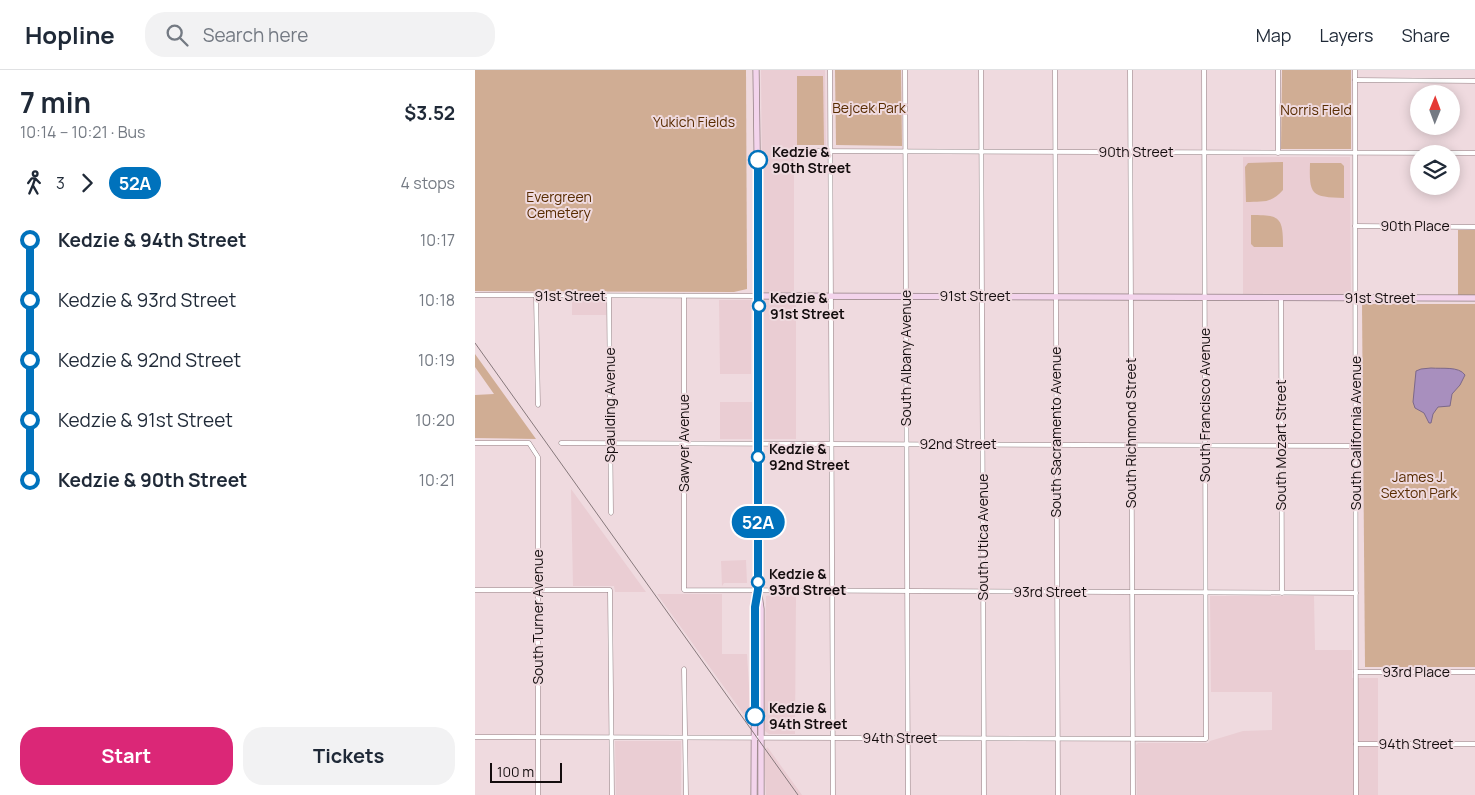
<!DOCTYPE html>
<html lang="en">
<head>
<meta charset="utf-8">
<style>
  :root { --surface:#fff; --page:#f2f2f3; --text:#1f2937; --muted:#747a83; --line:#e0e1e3; --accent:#db2777 }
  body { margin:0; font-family:Manrope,sans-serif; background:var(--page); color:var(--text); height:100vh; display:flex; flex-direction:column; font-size:19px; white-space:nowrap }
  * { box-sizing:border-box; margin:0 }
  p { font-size:16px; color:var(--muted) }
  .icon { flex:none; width:28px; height:28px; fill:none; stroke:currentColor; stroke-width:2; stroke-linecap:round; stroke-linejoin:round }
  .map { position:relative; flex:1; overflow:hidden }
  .details { display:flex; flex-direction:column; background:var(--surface); width:475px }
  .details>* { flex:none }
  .badge { padding:0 10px; border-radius:16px; font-size:18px; line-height:32px }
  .needle { width:32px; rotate:1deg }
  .controls { position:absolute; left:935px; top:15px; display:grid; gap:10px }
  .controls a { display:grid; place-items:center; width:50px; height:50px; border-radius:50%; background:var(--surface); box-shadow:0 2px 12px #0003; font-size:25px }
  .scale { position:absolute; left:15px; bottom:12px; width:72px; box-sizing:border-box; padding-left:5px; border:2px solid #140d0e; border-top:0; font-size:14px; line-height:18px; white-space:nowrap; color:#140d0e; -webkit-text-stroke:4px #efdadf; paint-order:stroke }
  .map>.badge { position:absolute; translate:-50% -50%; box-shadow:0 0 0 2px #fff }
  .legs { display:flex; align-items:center; gap:8px; height:55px; padding:0 20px; font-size:16px }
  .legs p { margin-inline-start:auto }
  .summary { display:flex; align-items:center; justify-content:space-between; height:85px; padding:0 20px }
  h1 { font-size:28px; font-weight:700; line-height:38px }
  .primary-button { display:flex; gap:10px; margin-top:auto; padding:10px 20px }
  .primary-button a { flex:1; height:58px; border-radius:20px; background:var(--accent); color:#fff; font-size:20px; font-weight:700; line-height:58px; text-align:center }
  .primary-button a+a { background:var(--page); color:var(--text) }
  ul { padding:0 20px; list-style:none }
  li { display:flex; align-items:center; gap:18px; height:60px; font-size:19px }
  li i { display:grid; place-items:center; width:8px; height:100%; margin:0 6px; background:currentColor }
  li i::after { content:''; width:12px; height:12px; margin:-6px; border:4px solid; border-radius:50%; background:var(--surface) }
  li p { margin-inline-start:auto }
  li:first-child i { background:linear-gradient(#0000 50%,currentColor 0) }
  li:last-child i { background:linear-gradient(currentColor 50%,#0000 0) }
  header { display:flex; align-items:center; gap:30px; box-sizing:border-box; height:70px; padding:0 25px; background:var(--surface); border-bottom:1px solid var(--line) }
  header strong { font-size:24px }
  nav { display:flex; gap:28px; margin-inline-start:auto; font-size:18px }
  .search { width:350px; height:45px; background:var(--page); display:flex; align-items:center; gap:12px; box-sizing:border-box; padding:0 18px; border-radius:20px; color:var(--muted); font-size:19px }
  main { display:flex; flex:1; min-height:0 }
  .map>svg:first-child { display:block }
  .built { fill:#eacdd3 }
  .green { fill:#d0ad94 }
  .water { fill:#a88fbe; stroke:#7c6889 }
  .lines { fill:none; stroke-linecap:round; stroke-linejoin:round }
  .street-casing { stroke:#938084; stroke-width:5 }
  .secondary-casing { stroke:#938084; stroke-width:7 }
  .street { stroke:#fff; stroke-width:4 }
  .secondary { stroke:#f3d4ec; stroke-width:5.5 }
  .rail { stroke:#86787b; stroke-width:1 }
  .line-1-casing { stroke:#fff; stroke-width:11 }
  .line-1 { stroke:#0072bc; stroke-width:8 }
  .stop-1-dot { fill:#fff; stroke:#0072bc; stroke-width:2.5 }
  .labels { text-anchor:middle; stroke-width:4; stroke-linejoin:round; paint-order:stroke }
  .park-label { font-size:14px; fill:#582c01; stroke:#efdadf }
  .stop-label { font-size:14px; font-weight:bold; fill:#140d0e; stroke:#efdadf; text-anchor:start }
  .street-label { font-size:14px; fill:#140d0e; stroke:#efdadf }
</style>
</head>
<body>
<header>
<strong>Hopline</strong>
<div class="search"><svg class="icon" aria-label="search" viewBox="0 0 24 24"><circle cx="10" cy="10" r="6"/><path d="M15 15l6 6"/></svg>Search here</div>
<nav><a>Map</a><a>Layers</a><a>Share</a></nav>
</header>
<main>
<section class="details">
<div class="summary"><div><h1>7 min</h1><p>10:14 – 10:21 · Bus</p></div><b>$3.52</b></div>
<div class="legs"><svg class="icon" aria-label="walk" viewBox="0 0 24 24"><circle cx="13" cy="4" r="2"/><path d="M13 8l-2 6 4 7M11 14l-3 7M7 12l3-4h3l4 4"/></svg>3<svg class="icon" aria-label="forward" viewBox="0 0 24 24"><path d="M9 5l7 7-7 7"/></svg><b class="badge" style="background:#0072bc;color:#fff">52A</b><p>4 stops</p></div>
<ul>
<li><i style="color:#0072bc"></i><b>Kedzie &amp; 94th Street</b><p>10:17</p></li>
<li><i style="color:#0072bc"></i><span>Kedzie &amp; 93rd Street</span><p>10:18</p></li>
<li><i style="color:#0072bc"></i><span>Kedzie &amp; 92nd Street</span><p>10:19</p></li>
<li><i style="color:#0072bc"></i><span>Kedzie &amp; 91st Street</span><p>10:20</p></li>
<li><i style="color:#0072bc"></i><b>Kedzie &amp; 90th Street</b><p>10:21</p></li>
</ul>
<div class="primary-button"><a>Start</a><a>Tickets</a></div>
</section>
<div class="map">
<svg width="1000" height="725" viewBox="0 0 1000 725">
  <rect width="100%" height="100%" fill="#efdadf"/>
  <!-- built -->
  <g class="built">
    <path d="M286,0H350L351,75H319V222H288Z"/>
    <path d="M768,87H875L876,225L768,224Z"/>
    <path d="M97,229L131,230V245H97Z"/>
    <path d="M288,229L321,230V369H287Z"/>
    <path d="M244,230H276V304H245Z"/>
    <rect x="245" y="332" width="32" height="37"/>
    <path d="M96,419L171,522H140L139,516H98Z"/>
    <path d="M271,490L272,513H249L247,516L246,491Z"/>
    <path d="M182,524H247V584H272L275,632V653Z"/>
    <path d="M302,524H321L320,664H294L290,661L289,658L291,526Z"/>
    <path d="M735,526H839L840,580H877V608H903V725H662L661,675L663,673H733L735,671L768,661L797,660V622H736Z"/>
    <path d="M140,671H206V725H141Z"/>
    <path d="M292,677L293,678L327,725H291L289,683Z"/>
  </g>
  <!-- green -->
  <g class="green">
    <path d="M0,0H271L272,219L259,222L0,221Z"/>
    <path d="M360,0H426L427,76L361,75Z"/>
    <path d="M807,0H876V79H806Z"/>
    <path d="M322,6H348L349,75H322Z"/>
    <path d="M808,92V120C796,134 787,131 771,132L770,97L773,93Z"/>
    <path d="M835,93H866L869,96V128C836,127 834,125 835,93Z"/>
    <path d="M776,145C805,145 808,147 808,177H779L776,174Z"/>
    <rect x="983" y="160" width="17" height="65"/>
    <path d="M887,234H1000V597H890Z"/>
    <path d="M0,284L61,369L0,368V325L19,324L0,297Z"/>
  </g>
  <!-- water -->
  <path class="water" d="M956,298C967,299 984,296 990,305L985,315L977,324L975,336L963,337L958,344L956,353H954L949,343L940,338L938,332L941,301L946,299Z"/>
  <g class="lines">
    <!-- street casing -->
    <g class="street-casing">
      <g id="street">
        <path d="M355,0L358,725"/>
        <path d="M430,0L433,725"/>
        <path d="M506,0L509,725"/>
        <path d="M580,0L583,725"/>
        <path d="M655,0L658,725"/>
        <path d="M880,0L881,725"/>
        <path d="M880,10L1000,11"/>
        <path d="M322,81L1000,83"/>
        <path d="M803,83V0"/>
        <path d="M880,156L1000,157"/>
        <path d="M0,225L284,226"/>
        <path d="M61,226L63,335"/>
        <path d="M134,226L136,443"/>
        <path d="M209,226V520L881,523"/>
        <path d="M806,227L807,523"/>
        <path d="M0,373H54L63,387V725"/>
        <path d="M86,373L881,376"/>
        <path d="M0,520H135L137,725"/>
        <path d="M209,599L211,725"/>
        <path d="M881,602H1000"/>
        <path d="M0,667L731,669L729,0"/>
        <path d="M881,674H1000"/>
      </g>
    </g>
    <!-- secondary casing -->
    <g class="secondary-casing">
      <g id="secondary">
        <path d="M284,226L1000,228"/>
        <path d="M284,525L286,539V725"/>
        <path d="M279,725L280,537L283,520L284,226L281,0"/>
      </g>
    </g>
    <!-- street -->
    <use href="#street" class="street"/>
    <!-- secondary -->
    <use href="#secondary" class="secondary"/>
    <!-- rail -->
    <path class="rail" d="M0,273L323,725"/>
  </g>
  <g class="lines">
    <!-- line-1 casing -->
    <g class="line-1-casing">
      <path id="line-1" d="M280,646V537L283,520V90"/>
    </g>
    <!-- line-1 -->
    <use href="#line-1" class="line-1"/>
  </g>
  <!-- markers -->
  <g class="stop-1-dot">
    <circle cx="283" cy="90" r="9"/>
    <circle cx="284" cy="236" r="6"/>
    <circle cx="283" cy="387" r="6"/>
    <circle cx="283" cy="512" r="6"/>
    <circle cx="280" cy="646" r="9"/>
  </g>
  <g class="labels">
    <!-- park labels -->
    <g class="park-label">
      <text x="394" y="43">Bejcek Park</text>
      <text x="841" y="45">Norris Field</text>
      <text x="219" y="57">Yukich Fields</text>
      <text x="84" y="132">Evergreen<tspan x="84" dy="16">Cemetery</tspan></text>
      <text x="944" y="412">James J.<tspan x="944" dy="16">Sexton Park</tspan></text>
    </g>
    <!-- stop labels -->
    <g class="stop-label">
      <text x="297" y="87">Kedzie &amp;<tspan x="297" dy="16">90th Street</tspan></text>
      <text x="295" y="233">Kedzie &amp;<tspan x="295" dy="16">91st Street</tspan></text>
      <text x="294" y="384">Kedzie &amp;<tspan x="294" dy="16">92nd Street</tspan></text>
      <text x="294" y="509">Kedzie &amp;<tspan x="294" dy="16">93rd Street</tspan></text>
      <text x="294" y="643">Kedzie &amp;<tspan x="294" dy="16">94th Street</tspan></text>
    </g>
    <!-- street labels -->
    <g class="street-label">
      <text x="661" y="87">90th Street</text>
      <text x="940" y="161">90th Place</text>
      <text x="95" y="231">91st Street</text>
      <text x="500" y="231">91st Street</text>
      <text x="905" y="233">91st Street</text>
      <text transform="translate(431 288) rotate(-90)" y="5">South Albany Avenue</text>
      <text transform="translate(135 335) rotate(-90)" y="5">Spaulding Avenue</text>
      <text transform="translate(730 335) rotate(-90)" y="5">South Francisco Avenue</text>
      <text transform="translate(581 362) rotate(-90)" y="5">South Sacramento Avenue</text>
      <text transform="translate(656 363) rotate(-90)" y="5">South Richmond Street</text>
      <text transform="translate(881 363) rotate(-90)" y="5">South California Avenue</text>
      <text transform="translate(209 373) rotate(-90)" y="5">Sawyer Avenue</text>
      <text x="483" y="379">92nd Street</text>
      <text transform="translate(806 375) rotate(-90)" y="5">South Mozart Street</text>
      <text transform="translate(508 467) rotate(-90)" y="5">South Utica Avenue</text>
      <text x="575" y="527">93rd Street</text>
      <text transform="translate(63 547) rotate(-90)" y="5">South Turner Avenue</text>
      <text x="941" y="607">93rd Place</text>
      <text x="425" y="673">94th Street</text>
      <text x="941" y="679">94th Street</text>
    </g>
  </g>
</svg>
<div class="controls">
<a><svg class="needle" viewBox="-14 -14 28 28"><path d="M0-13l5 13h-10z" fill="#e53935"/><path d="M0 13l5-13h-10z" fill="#747a83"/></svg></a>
<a><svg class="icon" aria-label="layers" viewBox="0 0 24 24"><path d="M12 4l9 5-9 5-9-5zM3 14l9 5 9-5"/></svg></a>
</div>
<div class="scale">100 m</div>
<b class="badge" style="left:283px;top:452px;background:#0072bc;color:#fff">52A</b>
</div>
</main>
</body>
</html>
